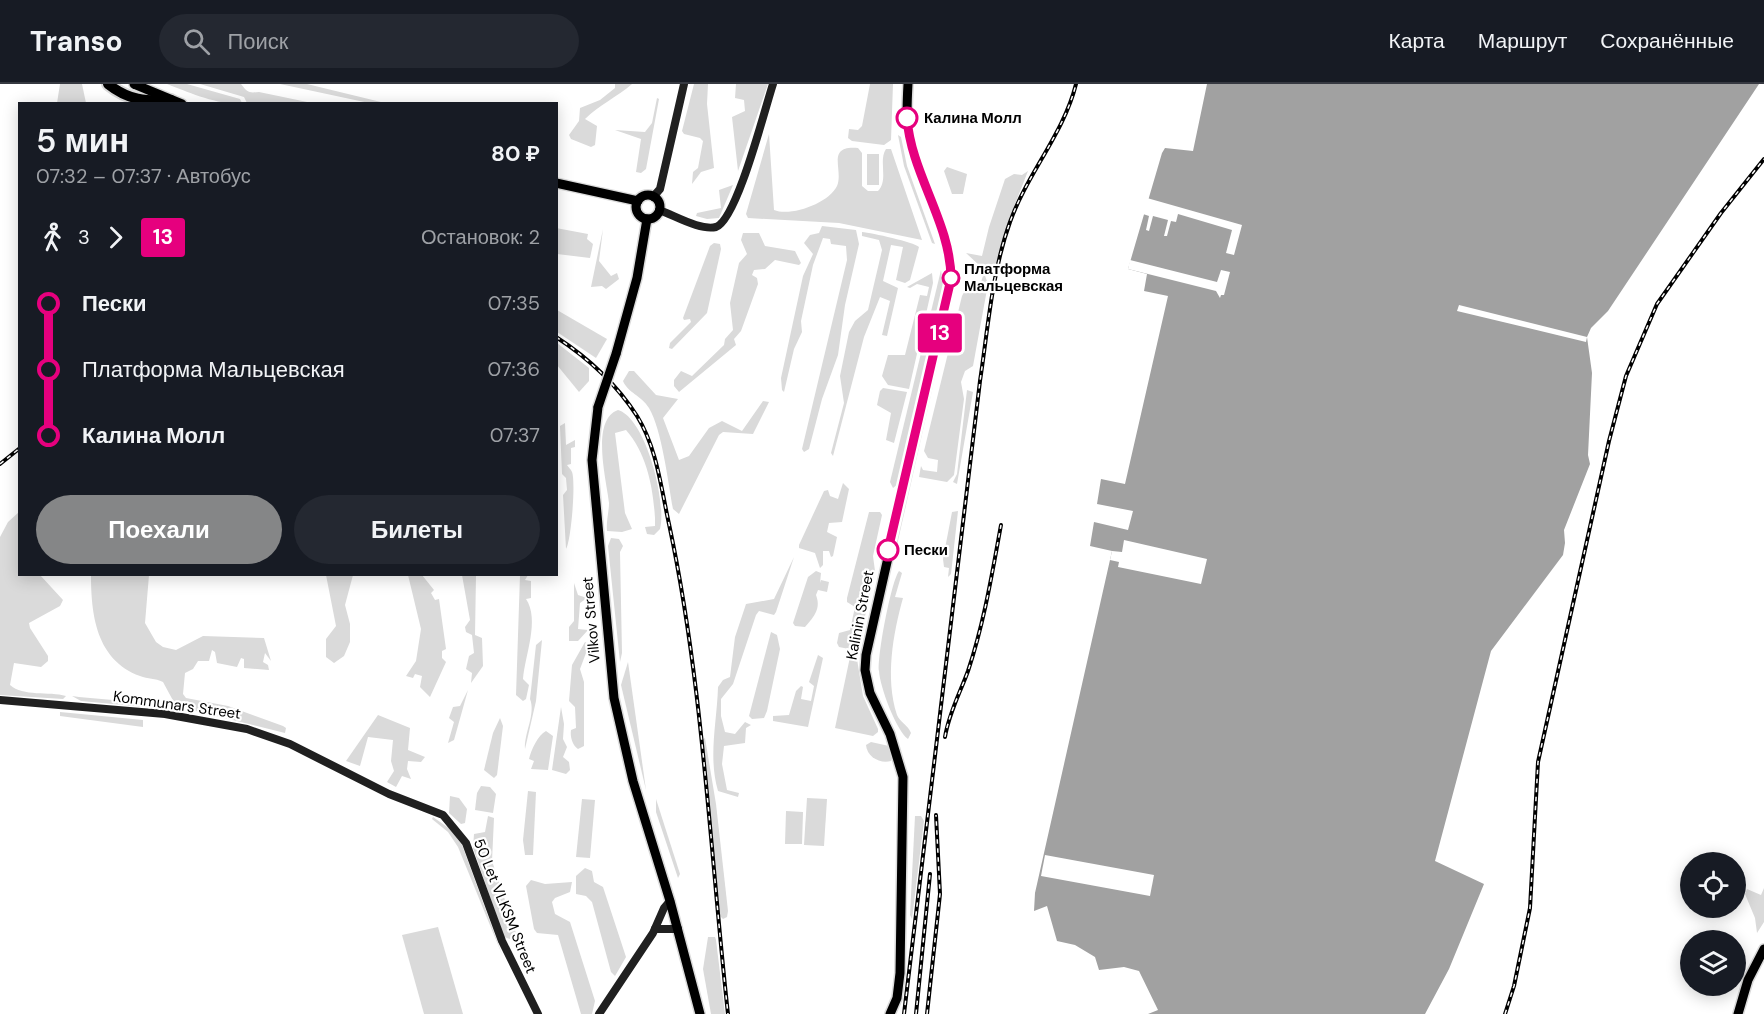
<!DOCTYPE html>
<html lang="ru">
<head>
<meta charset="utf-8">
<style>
  :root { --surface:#171b24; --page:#242831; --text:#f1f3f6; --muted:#9ea1a6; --line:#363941; --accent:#858687 }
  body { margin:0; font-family:"DM Sans",sans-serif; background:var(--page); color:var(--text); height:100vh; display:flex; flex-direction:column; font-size:22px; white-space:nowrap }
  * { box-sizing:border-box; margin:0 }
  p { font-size:20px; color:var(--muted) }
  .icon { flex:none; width:33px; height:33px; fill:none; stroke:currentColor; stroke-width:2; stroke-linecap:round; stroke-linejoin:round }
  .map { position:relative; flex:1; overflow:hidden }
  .drawer { position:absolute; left:18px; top:18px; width:540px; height:474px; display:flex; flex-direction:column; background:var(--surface); border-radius:0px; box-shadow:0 3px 15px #0003 }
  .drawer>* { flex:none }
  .badge { padding:0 12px; border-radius:4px; font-size:21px; line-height:39px }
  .buttons { position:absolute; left:1680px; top:768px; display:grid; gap:12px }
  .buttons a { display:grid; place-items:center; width:66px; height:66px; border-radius:50%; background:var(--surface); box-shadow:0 3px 15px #0003; font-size:30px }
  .map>.badge { position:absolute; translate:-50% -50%; box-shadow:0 0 0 3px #fff }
  .legs { display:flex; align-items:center; gap:9px; height:66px; padding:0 18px; font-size:20px }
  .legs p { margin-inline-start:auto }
  .summary { display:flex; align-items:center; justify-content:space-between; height:102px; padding:0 18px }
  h1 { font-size:33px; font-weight:600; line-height:45px }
  .primary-button { display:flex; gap:12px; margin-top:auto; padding:12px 18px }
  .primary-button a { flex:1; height:69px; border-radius:36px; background:var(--accent); color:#fff; font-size:24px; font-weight:600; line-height:69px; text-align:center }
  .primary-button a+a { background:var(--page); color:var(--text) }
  ul { padding:0 18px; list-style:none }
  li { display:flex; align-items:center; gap:21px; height:66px; font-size:22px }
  li i { display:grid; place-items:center; width:9px; height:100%; margin:0 8px; background:currentColor }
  li i::after { content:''; width:15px; height:15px; margin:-8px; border:4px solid; border-radius:50%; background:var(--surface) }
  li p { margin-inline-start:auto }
  li:first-child i { background:linear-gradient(#0000 50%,currentColor 0) }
  li:last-child i { background:linear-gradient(currentColor 50%,#0000 0) }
  header { display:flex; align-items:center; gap:36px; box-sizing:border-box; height:84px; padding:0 30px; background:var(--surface); border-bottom:2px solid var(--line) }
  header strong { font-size:28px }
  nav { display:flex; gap:33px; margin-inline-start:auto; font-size:21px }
  .search { width:420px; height:54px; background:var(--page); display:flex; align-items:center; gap:15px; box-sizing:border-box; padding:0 21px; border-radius:33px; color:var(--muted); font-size:22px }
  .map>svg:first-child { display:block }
  .green { fill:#dadada }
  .water { fill:#a1a1a1 }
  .pier { fill:#fff }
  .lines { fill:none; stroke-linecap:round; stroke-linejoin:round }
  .primary-casing { stroke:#dbdbdb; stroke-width:12 }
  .highway-casing { stroke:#dbdbdb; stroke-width:14 }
  .secondary { stroke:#202020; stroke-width:8 }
  .primary { stroke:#000; stroke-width:9 }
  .highway { stroke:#000; stroke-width:10 }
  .rail-casing { stroke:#000; stroke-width:4 }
  .rail { stroke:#fff; stroke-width:1.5; stroke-dasharray:4.5; stroke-linecap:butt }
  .primary-bridge-casing { stroke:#dbdbdb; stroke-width:12; stroke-linecap:butt }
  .primary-bridge { stroke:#000; stroke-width:9 }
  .line-1-casing { stroke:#fff; stroke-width:14 }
  .line-1 { stroke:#e6007e; stroke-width:9 }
  .stop-1-dot { fill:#fff; stroke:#e6007e; stroke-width:3 }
  .labels { text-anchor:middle; stroke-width:4.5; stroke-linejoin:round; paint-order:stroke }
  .stop-label { font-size:15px; font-weight:bold; fill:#000; stroke:#fff; text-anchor:start }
  .street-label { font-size:15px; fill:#000; stroke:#fff }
</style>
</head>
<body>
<header>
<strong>Transo</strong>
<div class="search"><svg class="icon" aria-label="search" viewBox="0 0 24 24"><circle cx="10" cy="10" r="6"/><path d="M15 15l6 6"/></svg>Поиск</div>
<nav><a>Карта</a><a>Маршрут</a><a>Сохранённые</a></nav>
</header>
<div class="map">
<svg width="1764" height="930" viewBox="0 0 1764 930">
  <rect width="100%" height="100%" fill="#fff"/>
  <!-- green -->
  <g class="green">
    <path d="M60,0H82L86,19H57Z"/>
    <path d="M167,0H187L240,15L242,19C219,22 188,8 167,0Z"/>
    <path d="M200,0H241C248,9 249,9 259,8L312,19H247L244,13Z"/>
    <path d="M280,0H307L385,19H369Z"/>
    <path d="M615,0H632C617,13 599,21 585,35L597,42L595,61L591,63L571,55L569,51L579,37L580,24L600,16L615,4Z"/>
    <path d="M694,0H708L707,20L714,84L701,88L692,100L693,88L698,84L703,57L700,54L684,50L682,47Z"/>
    <path d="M736,0H768L738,87L732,33L745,27L744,16L735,14Z"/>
    <path d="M870,0H893L891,56L884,61L852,57L848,54L849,45L858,46L862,42Z"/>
    <path d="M657,14L659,15L646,85L641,89L636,88L641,55L615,46L645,48L652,39Z"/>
    <path d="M769,50L774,126C791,133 829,119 837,102C844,86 825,61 858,64L862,69V102L868,107H878C889,96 878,77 886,65H891L922,156L839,139L748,134L746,130Z"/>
    <path d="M898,51L901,53L907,82L935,160L932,159L904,82Z"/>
    <rect x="867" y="70" width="12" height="31"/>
    <path d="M947,83L967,90L963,110H952L944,87Z"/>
    <path d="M1028,87L1008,138L997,182L993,184L980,182L966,169L982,172L989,143L1005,95L1014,90L1022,91Z"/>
    <path d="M733,101L719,134L707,135L696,132L697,129L721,124L719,106Z"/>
    <path d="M822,142L856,146L859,160L845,221L838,271L822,315L809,365L804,368L802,365L847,176L846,162L831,160L830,155L823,154L813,181L801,237L802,248L794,265L784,308L782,306L781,294L803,192L813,170L804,159L810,151L819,149Z"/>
    <path d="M556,144L588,150L587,155L593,160L590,174L557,170Z"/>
    <path d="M603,145L599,177L611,192L617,189L619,195L606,205L602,202L591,203Z"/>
    <path d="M862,148C872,149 914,158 919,163L910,196L905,199L896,196L903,163L891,161L883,197L898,204L887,252L882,251L890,217L880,213L864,253L833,372L831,369L844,319L840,292L849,248L855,237L868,226L882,166L879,156L862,152Z"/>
    <path d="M743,149H759L765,162L795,167L801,179L799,181L775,176L765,185L754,186L752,191L757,194L758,200L741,247L734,255L736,261L679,308L674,302V296L681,287L692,292L724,261L725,255L733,246L730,219L739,179L747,170L741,156Z"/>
    <path d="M714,159L720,160L721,165L707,229L672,265L669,264L670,259L691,238L690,235L684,236L683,234L710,162Z"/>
    <path d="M941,186L944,208L898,400L893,404L890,398Z"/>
    <path d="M932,189L933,199L909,305L888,301L882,292L888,271H905L920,211L927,212L929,203L917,200L910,204L907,203Z"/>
    <path d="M984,189L988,200L973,282L965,287L961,298L964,315L954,391L947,398L919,393L921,382L923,386L937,388L938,376L928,374L924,367L962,212L967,203L979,204Z"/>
    <path d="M557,226L607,255L596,274L557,248Z"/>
    <path d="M557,259L589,284V297L579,308L557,281Z"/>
    <path d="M629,287H634L656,311L678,315L663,334L679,376L689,372L709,344L722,337L742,347L763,317L769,318L753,350L723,348L719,351L679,430L673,425C668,398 662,346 649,324C641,311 628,309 623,297Z"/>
    <path d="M883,304L907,308L894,359L886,356L891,329L877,321L880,307Z"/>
    <path d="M967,306L973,308L957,400L953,398L957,390Z"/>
    <path d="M618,326C646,334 667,419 660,445L654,451L647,450L645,443L655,442V434C653,403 647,370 626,346L615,349L625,429L632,445L622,448L607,447C606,437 609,428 609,419C607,398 590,336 618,326Z"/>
    <path d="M565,339L566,361L575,356V363L571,364V380L567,381C568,383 571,385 572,388C576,398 571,458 566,465L563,411L567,406L566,394L562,390L560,342Z"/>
    <path d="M843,399L849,405L842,438L829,439L827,448L837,453L833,472L831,473L829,467H823V481L820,484L815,469L799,464V461L824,407L828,406L830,412L838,415Z"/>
    <path d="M958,427L951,490L948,493L949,484L944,483L943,475L952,428Z"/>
    <path d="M19,428L20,490L40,491L63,516L60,522L29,539L30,544L48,572V577L41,583L14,579L10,601C23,613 49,607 66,612L63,615L0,611V453L8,438Z"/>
    <path d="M869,428H880L882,431L873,472L875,487L858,564L854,566L839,563L837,559L839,549L850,546L855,523L847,518V514Z"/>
    <path d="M611,454L619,455L623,462L620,468L622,569L620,578L608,462Z"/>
    <path d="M794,473L776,528L774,531L759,527L756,531L733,600L721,615V632L725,648L735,650L745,638L751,641L746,644L745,659L724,662L722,680L727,706L739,709L738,713L718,707C708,673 717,638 718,603L723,596L730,593L735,553L746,520L774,515Z"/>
    <path d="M816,487L821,489L820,499L821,496L829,498L827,508L818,506L816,511C821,524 815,532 805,543L795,542L793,539L808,493Z"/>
    <path d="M899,487L902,489L895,513L903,514C893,550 885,594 897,631C900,638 908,641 911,649L908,655C896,646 880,603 879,587C877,573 891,498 899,487Z"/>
    <path d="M91,491H149L145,539L156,558L163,563L176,566L203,552L264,554L271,577L265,569L263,578L268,581L269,586L244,584V575L241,574L237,583L217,579L215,568L212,566L209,577H198L193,585L185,589L183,610L186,614L228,622L283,642L286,644L285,649L176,622L163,598C155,594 148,595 140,592C96,576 91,530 91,491Z"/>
    <path d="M326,491H353L345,521L350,540V558L344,572L334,579L326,573V555L336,542Z"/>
    <path d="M408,491H422L434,506L431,509L435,516L439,515L446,565L442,567V574L446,578L430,613L420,603L422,592L415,590L413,594L406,592L416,577L421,545Z"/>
    <path d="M462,491H476L475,551L482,554L483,582L471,599L472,589L466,585L469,572L474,569L472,551L466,548L465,543L470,536Z"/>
    <path d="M520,491H528L525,496L531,497V514L526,515C540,536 525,571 523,595L529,601L526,615L523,617L516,611Z"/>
    <path d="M574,499L578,511L587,514L580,519L578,545L588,546L578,557H569V543L574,537Z"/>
    <path d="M771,548L777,551L780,565L767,627L764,634L752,635L749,632Z"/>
    <path d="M542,556L536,617L525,665C524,649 536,630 530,615L536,561Z"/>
    <path d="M585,558L589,561L580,585L584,598V662L578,665C572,661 570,652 571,646L576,644L575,623L569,617L572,581Z"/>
    <path d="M818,571L823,574L808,643L773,637V632L789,631L796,607L801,602L803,603L801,615L811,617L814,602L809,598Z"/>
    <path d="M850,573L857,575L863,612L878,645V648L873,652L835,644Z"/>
    <path d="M628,578L646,706L621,601Z"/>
    <path d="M468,606L454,656L448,659L454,638L449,634L453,623L460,622Z"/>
    <path d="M72,612L79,613L158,620L155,624L81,617Z"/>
    <path d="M561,623L564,640L563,655L567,663L563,673L569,678L570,686L566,690L552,686Z"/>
    <path d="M60,628L143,636V643L60,632Z"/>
    <path d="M378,631L410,644L408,666L425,673L421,678L408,677L407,685L411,695L402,692L396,703L387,698L394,687L391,677L393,656L368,653L360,682L346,677Z"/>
    <path d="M500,634L503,642L497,691L494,694L484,686L493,649Z"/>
    <path d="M546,647L553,652L548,686L531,685L534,677L529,675C531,666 538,651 546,647Z"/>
    <path d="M705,654L716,720L728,827L727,833L723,835L720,832L702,656Z"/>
    <path d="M871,658L889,662L893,672L891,677C880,680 867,673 866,661Z"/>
    <path d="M481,702L490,703L496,710L493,729L475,726L477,709Z"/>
    <path d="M528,707L536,708L533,771H525L523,756Z"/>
    <path d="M450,712L459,714L467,725L465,739L461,740L449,729Z"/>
    <path d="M807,714L827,715L824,762L804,761Z"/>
    <path d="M582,715L595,716L590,774L576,773Z"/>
    <path d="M656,715L680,790L678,794L656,728Z"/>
    <path d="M786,727L803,728L802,760H785Z"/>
    <path d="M488,732L494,734L492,777L516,849L510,855L504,853L473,764L474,750L485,748Z"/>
    <path d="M915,732H921L924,737L912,835L910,831Z"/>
    <path d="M433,733L450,745L462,761L503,873L458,763L448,748L432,735Z"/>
    <path d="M585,784L592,787L594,798L603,803L626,873L615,892L611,888L592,818L586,812L576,810V792Z"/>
    <path d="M531,796L545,800L572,798L570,808L555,814L552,818L555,830L570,838L595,917L592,930H581L558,851L537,849L534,845L526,802Z"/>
    <path d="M1764,804V838L1757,849L1755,834L1745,810L1747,805L1761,811Z"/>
    <path d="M438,843L463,930H424L402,851Z"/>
    <path d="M708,853H715L716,856L725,930H711L703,885Z"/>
  </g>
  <!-- water -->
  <path class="water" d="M1207,0H1759L1608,227L1591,244L1587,253L1592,289L1588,371L1590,380L1564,446L1565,459L1563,471L1491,567L1435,777L1484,800L1449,885L1425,930H1148L1158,926L1139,887L1124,883L1099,886L1095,873L1075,861L1057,857L1047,822L1034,827L1035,809L1112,467L1090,462L1094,438L1128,446L1133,427L1097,420L1101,395L1125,400L1168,212L1144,207L1147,190L1128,185L1162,69L1165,64L1193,67Z"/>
  <!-- pier -->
  <g class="pier">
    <path d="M1147,114L1242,141L1234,171L1226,169L1232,146L1178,130L1176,138L1171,137L1167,152H1164L1168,136L1153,132L1149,147L1146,146L1149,132L1143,130Z"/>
    <path d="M1130,176L1217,198L1221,186L1230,188L1224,211H1221L1220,214L1216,207L1128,185Z"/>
    <path d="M1459,221L1587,253L1586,258L1457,227Z"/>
    <path d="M1124,456L1207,475L1201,500L1118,483L1119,478L1110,476L1112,467L1122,468Z"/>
    <path d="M1045,771L1154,791L1150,812L1041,792Z"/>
  </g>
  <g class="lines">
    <!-- primary casing -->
    <g class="primary-casing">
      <g id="primary">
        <path d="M134,0L182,20"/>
        <path d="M556,99L638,117"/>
        <circle cx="648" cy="123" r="12"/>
        <path d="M616,270L637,194L647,135"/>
        <path d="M598,323L592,376L614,614L633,697L670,817L700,930"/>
        <path d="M890,930L897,914L900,889L903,693L890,650L870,609L865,586L866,571L951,195C951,146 920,103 910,56C906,37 907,19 908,0"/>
        <path d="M1738,930L1748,896L1764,865"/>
      </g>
    </g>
    <!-- highway casing -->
    <g class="highway-casing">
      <path id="highway" d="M108,0C128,16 146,18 171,16"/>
    </g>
    <!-- secondary -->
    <g class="secondary">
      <path d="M653,113L660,105L684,0"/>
      <path d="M659,126C674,131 700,147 716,143C737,136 765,24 773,0"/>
      <path d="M0,616L165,630L247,645L290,660L389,710L443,731L466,759L502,857L538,930"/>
      <path d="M655,845H678"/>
      <path d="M599,930L653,849L664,824L670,817"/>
    </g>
    <!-- primary -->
    <use href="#primary" class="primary"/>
    <!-- highway -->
    <use href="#highway" class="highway"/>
    <!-- rail casing -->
    <g class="rail-casing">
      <g id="rail">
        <path d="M556,253C587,273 617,301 637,332C657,364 661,404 669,440C703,599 710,768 728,930"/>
        <path d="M0,380L20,364"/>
        <path d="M945,653C949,629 960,609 968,587C984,539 992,490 1001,441"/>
        <path d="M904,930L980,297C988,244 992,188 1010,138C1027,90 1064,49 1076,0"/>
        <path d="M916,930L930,790"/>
        <path d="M927,930L940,810L936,731"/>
        <path d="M1505,930L1514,902L1530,824L1538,678L1609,357L1626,292L1657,220L1721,129L1764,75"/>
      </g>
    </g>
    <!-- rail -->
    <use href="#rail" class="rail"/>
    <!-- primary-bridge casing -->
    <g class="primary-bridge-casing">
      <path id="primary-bridge" d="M598,323L616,270"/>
    </g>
    <!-- primary-bridge -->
    <use href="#primary-bridge" class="primary-bridge"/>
  </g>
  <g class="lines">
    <!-- line-1 casing -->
    <g class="line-1-casing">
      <path id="line-1" d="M888,466L951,195C951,139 911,90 907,34"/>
    </g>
    <!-- line-1 -->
    <use href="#line-1" class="line-1"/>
  </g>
  <!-- markers -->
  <g class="stop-1-dot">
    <circle cx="907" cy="34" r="10"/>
    <circle cx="951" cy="194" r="8"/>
    <circle cx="888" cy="466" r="10"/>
  </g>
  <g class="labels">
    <!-- stop labels -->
    <g class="stop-label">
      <text x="924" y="39">Калина Молл</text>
      <text x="964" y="190">Платформа<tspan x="964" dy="17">Мальцевская</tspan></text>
      <text x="904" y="471">Пески</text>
    </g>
    <!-- street labels -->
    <g class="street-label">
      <text transform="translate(860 531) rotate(-79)" y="5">Kalinin Street</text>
      <text transform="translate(591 536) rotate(-95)" y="5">Vilkov Street</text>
      <text transform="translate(177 621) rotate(8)" y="5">Kommunars Street</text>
      <text transform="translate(505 822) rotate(68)" y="5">50 Let VLKSM Street</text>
    </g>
  </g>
</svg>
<div class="buttons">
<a><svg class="icon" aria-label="locate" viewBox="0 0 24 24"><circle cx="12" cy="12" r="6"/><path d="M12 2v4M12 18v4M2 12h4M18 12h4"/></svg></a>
<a><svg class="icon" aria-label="layers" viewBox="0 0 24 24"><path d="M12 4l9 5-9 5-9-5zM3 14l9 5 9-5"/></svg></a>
</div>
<b class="badge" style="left:940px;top:249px;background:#e6007e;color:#fff">13</b>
<section class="drawer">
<div class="summary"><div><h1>5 мин</h1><p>07:32 – 07:37 · Автобус</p></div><b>80 ₽</b></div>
<div class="legs"><svg class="icon" aria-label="walk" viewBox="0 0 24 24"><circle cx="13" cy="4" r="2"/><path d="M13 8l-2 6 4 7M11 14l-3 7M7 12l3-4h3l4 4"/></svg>3<svg class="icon" aria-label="forward" viewBox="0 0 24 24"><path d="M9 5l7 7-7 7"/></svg><b class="badge" style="background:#e6007e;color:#fff">13</b><p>Остановок: 2</p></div>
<ul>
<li><i style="color:#e6007e"></i><b>Пески</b><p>07:35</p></li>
<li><i style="color:#e6007e"></i><span>Платформа Мальцевская</span><p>07:36</p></li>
<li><i style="color:#e6007e"></i><b>Калина Молл</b><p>07:37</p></li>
</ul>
<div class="primary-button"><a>Поехали</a><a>Билеты</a></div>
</section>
</div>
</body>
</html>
